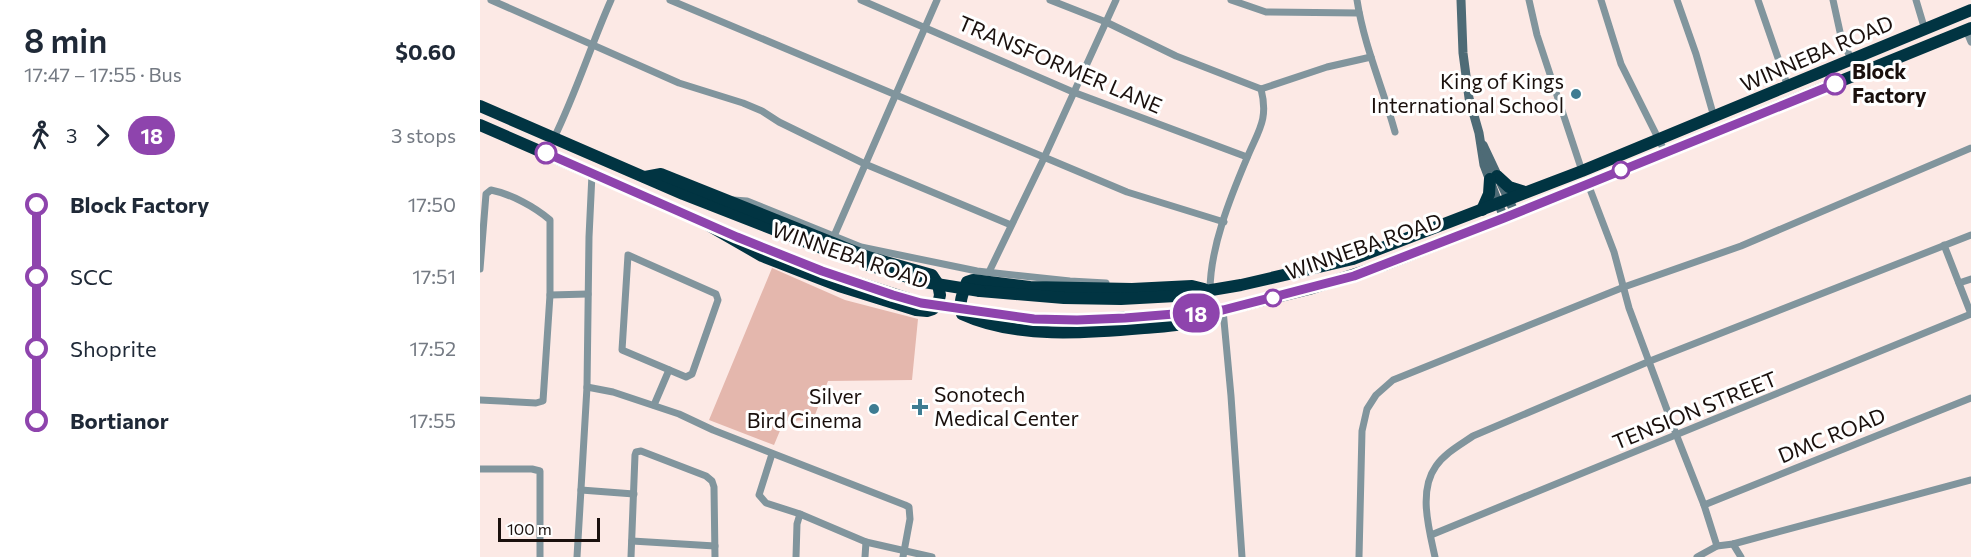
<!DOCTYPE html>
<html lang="en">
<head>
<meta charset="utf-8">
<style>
  :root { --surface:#fff; --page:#f6f6f7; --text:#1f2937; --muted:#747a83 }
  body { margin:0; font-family:Commissioner,sans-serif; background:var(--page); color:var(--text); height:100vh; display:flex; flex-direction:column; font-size:22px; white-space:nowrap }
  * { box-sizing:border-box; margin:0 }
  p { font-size:20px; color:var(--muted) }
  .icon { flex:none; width:33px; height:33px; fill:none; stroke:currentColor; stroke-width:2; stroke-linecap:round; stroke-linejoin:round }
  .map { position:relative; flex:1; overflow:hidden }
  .side { display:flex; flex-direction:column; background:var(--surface); width:480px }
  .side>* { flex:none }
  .badge { padding:0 12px; border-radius:20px; font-size:21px; line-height:39px }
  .scale { position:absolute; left:18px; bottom:15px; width:102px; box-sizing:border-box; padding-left:6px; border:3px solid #1a100d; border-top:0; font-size:16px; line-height:21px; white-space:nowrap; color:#1a100d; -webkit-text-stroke:4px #fff; paint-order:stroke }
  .map>.badge { position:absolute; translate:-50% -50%; box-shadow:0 0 0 3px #fff }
  .legs { display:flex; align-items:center; gap:9px; height:66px; padding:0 24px; font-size:20px }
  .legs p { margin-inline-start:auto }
  .overview { display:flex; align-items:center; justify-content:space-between; height:102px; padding:0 24px }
  h1 { font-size:33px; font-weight:600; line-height:45px }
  ul { padding:0 24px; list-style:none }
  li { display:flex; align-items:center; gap:21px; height:72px; font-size:22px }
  li i { display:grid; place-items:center; width:9px; height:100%; margin:0 8px; background:currentColor }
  li i::after { content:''; width:15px; height:15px; margin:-8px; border:4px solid; border-radius:50%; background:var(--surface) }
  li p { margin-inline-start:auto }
  li:first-child i { background:linear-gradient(#0000 50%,currentColor 0) }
  li:last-child i { background:linear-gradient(currentColor 50%,#0000 0) }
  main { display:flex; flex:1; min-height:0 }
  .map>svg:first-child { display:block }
  .green { fill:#e4b7ad }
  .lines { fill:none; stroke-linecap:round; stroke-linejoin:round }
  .street { stroke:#81959d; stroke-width:7 }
  .secondary { stroke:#4e6b76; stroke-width:9 }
  .highway { stroke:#013442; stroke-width:12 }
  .highway-bridge { stroke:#013442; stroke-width:12 }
  .line-1-casing { stroke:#fff; stroke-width:14 }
  .line-1 { stroke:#8e44ad; stroke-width:9 }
  .stop-1-dot { fill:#fff; stroke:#8e44ad; stroke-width:3 }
  .poi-dot { fill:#3e7c92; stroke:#fff; stroke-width:2 }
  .labels { text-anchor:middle; stroke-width:6; stroke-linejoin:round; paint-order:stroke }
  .street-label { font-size:21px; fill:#1a100d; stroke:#fff }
  .stop-label { font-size:21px; font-weight:bold; fill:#1a100d; stroke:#fff; text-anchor:start }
  .poi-label { font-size:21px; fill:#1a100d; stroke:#fff; text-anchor:end }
</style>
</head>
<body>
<main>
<section class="side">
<div class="overview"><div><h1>8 min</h1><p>17:47 – 17:55 · Bus</p></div><b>$0.60</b></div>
<div class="legs"><svg class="icon" aria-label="walk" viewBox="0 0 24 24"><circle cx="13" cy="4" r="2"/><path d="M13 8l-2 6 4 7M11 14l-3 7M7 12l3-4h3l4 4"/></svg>3<svg class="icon" aria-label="forward" viewBox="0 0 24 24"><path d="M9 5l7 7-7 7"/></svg><b class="badge" style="background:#8e44ad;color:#fff">18</b><p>3 stops</p></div>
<ul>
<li><i style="color:#8e44ad"></i><b>Block Factory</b><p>17:50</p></li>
<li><i style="color:#8e44ad"></i><span>SCC</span><p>17:51</p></li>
<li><i style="color:#8e44ad"></i><span>Shoprite</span><p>17:52</p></li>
<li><i style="color:#8e44ad"></i><b>Bortianor</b><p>17:55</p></li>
</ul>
</section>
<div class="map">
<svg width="1491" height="557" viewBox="0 0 1491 557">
  <rect width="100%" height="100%" fill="#fce9e5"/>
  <!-- green -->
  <path class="green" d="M292,268L365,300L438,319L432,380L348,381L333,420L304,421L294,445L229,420Z"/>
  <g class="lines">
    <!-- street -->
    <g class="street">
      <path d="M11,0L199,83L263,103L282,111L299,122L385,164L531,225"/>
      <path d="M190,0L647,192L744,222"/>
      <path d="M381,0L593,92L767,157"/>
      <path d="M570,0L626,22L696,56L781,89L847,67L891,57"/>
      <path d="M751,0L786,12L879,13"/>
      <path d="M877,0C884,46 903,88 915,132"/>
      <path d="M1049,0L1057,35L1102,171"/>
      <path d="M1121,0L1141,64L1185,152"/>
      <path d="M1197,0L1216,54L1234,117"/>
      <path d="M1278,0L1308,87"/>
      <path d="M1353,0L1362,41L1372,60"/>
      <path d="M1436,0L1445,30"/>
      <path d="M1486,30L1491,42"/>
      <path d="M74,138C96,93 111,45 131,0"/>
      <path d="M1108,184L1134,252L1149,308L1196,434L1224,505L1237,546"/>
      <path d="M253,200L267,201L381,247L497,271L590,281L626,283"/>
      <path d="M354,236L457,0"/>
      <path d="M1464,245L1491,314"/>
      <path d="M148,255L236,294L238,300L212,374L206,377L142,350Z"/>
      <path d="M0,269L6,194L11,190C31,194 55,207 70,220V295L63,401L56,403L0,400"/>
      <path d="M509,272L564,158L636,0"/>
      <path d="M1479,283L1491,279"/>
      <path d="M730,291C730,248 750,198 767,158C778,131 789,120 781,89"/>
      <path d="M70,295L108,294"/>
      <path d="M743,310L751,396L762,557"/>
      <path d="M107,387L133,392L199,414L233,430L425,505L429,507L430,519L423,557"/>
      <path d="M174,405L189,370"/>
      <path d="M292,454L279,495L286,503L320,514L386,542L452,557"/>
      <path d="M0,469H52L60,471V557"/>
      <path d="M101,490L154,494"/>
      <path d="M1224,505L1491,398"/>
      <path d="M951,535C1131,463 1311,389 1491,314"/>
      <path d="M152,541L235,546"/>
      <path d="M1253,544L1261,557"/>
      <path d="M97,557L107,387L109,237L112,174"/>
      <path d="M151,557L155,455L156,452L161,451L226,476L232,481L234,487L235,557"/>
      <path d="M316,557L317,524L320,514"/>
      <path d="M385,557L386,542"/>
      <path d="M879,557L882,431L887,409L896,395L913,380L1144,287L1261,246L1491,148"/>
      <path d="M955,557C949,529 938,491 956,466C965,453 980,445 993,436L1170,361L1491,235"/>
      <path d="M1217,557L1237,546L1253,544L1491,480"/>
    </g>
    <!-- secondary -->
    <g class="secondary">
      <path d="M981,0L983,53L989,98L999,133L1004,165L1024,218"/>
      <path d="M1003,145L1035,213"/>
    </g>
    <!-- highway -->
    <g class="highway">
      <path d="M0,106L203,194L357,254"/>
      <path d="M0,125L230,225"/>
      <path d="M1017,176L1029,187L1045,192"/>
      <path d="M165,177L181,174L388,257L452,275L458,284L460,295L458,304L453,309L447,311L436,310L359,286L282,256L223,222"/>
      <path d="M1002,210L1009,194L1010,179"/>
      <path d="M268,241L342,271L429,299"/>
      <path d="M388,265L444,282"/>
      <path d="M724,289L712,286L652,289L550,287L493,280L487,282C483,292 478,304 482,314C536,339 607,333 664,328C687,326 711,326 731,314"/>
      <path d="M500,291L584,298L641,299L696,296L761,285L873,259L1102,171L1491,10"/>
      <path d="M497,311L554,319L597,320L675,316L743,310L829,289L907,264L1024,218L1491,28"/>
    </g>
    <!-- highway-bridge -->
    <g class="highway-bridge">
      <path d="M444,282L500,291"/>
      <path d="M441,303L497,311"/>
    </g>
  </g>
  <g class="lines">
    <!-- line-1 casing -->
    <g class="line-1-casing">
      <path id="line-1" d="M66,153L257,237L342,271L413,295L441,303L554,319L597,320L645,318L743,310L874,276L1024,218L1355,84"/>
    </g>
    <!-- line-1 -->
    <use href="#line-1" class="line-1"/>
  </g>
  <!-- markers -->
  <g class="stop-1-dot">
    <circle cx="1355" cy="84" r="10"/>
    <circle cx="66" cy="153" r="10"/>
    <circle cx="1141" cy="170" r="8"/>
    <circle cx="793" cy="298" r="8"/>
  </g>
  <g class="poi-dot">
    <circle cx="1096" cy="94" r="6"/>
    <path d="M437 398h6v6h6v6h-6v6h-6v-6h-6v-6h6z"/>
    <circle cx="394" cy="409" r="6"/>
  </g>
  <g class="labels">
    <!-- street labels -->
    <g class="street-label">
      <text transform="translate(1337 54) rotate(-23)" y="7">WINNEBA ROAD</text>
      <text transform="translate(580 65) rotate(23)" y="7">TRANSFORMER LANE</text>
      <text transform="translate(884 247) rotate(-19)" y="7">WINNEBA ROAD</text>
      <text transform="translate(370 256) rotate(19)" y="7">WINNEBA ROAD</text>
      <text transform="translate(1215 411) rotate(-22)" y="7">TENSION STREET</text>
      <text transform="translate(1352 436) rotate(-22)" y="7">DMC ROAD</text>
    </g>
    <!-- stop labels -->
    <g class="stop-label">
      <text x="1372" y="79">Block<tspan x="1372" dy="24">Factory</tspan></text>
    </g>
    <!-- poi labels -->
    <g class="poi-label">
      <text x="1084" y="89">King of Kings<tspan x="1084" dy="24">International School</tspan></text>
      <text x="454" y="402" text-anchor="start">Sonotech<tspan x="454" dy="24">Medical Center</tspan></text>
      <text x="382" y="404">Silver<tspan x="382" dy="24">Bird Cinema</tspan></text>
    </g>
  </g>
</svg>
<div class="scale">100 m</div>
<b class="badge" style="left:716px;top:313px;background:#8e44ad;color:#fff">18</b>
</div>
</main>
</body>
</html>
